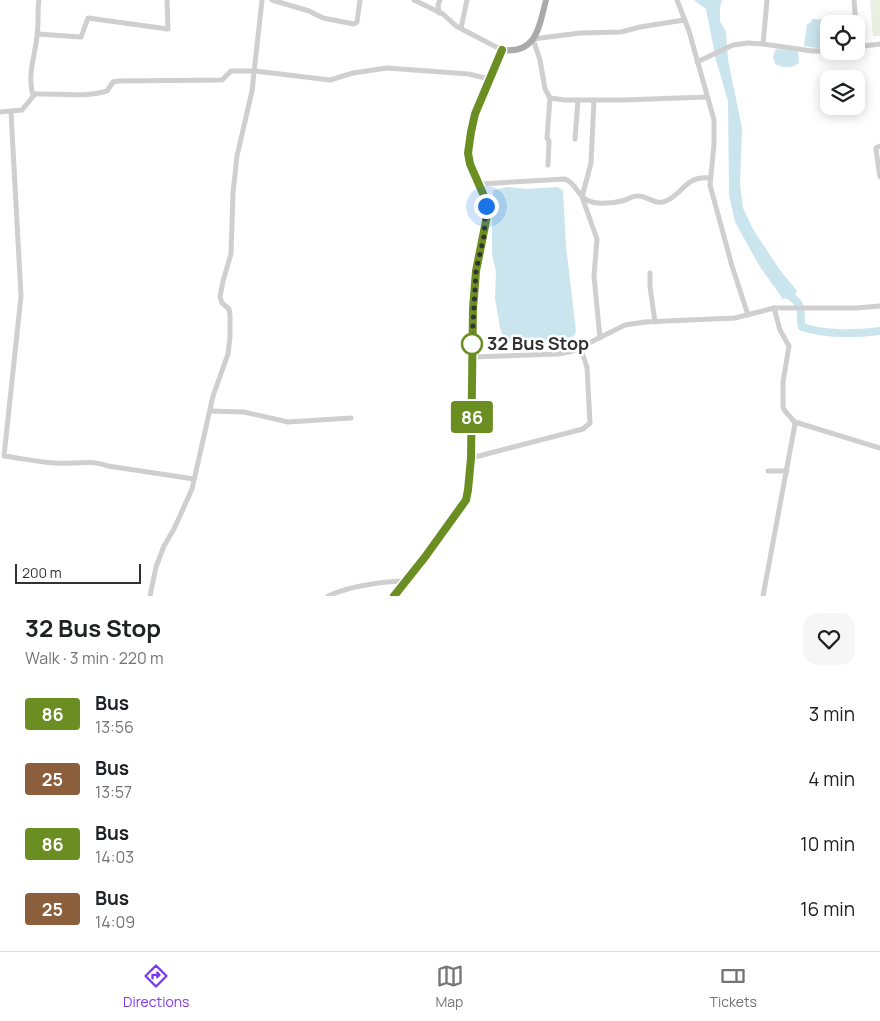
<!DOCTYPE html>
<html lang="en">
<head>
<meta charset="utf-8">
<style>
  :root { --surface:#fff; --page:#f6f6f6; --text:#202124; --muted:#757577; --line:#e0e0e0; --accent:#7c3aed }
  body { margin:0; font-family:Manrope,sans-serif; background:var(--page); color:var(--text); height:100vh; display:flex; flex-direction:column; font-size:19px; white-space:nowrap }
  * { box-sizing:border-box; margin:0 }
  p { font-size:16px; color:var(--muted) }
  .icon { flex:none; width:28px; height:28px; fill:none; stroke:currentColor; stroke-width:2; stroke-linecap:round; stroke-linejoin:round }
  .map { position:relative; height:596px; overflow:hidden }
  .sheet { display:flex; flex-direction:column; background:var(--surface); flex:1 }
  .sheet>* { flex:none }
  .badge { padding:0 10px; border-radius:4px; font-size:18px; line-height:32px }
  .fabs { position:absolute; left:820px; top:15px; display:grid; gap:10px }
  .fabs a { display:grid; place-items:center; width:45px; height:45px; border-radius:10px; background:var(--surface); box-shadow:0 2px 12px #0003; font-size:25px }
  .scale { position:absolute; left:15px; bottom:12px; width:126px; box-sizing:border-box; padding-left:5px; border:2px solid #323232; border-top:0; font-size:14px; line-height:18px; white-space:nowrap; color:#323232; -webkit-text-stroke:4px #fff; paint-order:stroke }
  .you { position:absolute; width:25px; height:25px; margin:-12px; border:4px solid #fff; border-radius:50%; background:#1a73e8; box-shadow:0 0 0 8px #1a73e833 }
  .map>.badge { position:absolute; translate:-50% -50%; box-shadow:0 0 0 2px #fff }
  .round { display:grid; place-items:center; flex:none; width:52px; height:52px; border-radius:15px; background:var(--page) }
  .summary { display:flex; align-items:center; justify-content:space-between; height:85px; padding:0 25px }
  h1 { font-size:24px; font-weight:700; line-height:38px }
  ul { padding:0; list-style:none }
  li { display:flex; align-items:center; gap:15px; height:65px; padding:0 25px }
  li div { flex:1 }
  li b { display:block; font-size:19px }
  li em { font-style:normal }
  li .badge { min-width:55px; font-weight:700; text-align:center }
  .tab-bar { display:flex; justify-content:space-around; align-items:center; height:70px; border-top:1px solid var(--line); background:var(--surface); font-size:14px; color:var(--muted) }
  .tab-bar a { display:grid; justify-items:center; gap:2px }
  .tab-bar .selected { color:var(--accent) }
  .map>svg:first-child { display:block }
  .green { fill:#eaefe0 }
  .water { fill:#cae5ed }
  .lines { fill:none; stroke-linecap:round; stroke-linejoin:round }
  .river { stroke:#cae5ed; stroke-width:8 }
  .minor { stroke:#cfcfcf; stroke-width:5 }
  .major { stroke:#aaa; stroke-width:6 }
  .line-casing { stroke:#fff; stroke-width:11 }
  .line { stroke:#6b8e23; stroke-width:8 }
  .walk { stroke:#323232; stroke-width:5; stroke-dasharray:0 9 }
  .stop-dot { fill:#fff; stroke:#6b8e23; stroke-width:2.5 }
  .labels { text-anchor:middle; stroke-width:5; stroke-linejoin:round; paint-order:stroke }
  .stop-label { font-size:18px; font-weight:bold; fill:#323232; stroke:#fff; text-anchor:start }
</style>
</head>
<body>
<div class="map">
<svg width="880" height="596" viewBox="0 0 880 596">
  <rect width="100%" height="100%" fill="#fff"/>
  <!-- green -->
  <path class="green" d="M870,0H880V36H873Z"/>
  <!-- water -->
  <g class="water">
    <path d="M694,0H722L720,8V21L726,32L728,60L742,128L740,184L743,208L754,231L780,270L797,291L796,294L790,298L783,299L760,267L735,222L729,195L728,101L716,60L706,9Z"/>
    <path d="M812,19L846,20L847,24H829V50L804,46L807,24L810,23Z"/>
    <path d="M776,49L798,51L799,63C793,68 782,68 775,64L773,57Z"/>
    <path d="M507,187L527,189L558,187L563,191L566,246L576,331L574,336L568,338L523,344L507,342L504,339L500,328L495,298L496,272L492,254V199L494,190Z"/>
  </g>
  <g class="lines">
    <!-- river -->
    <path class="river" d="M784,289C788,296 797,300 799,305C802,312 800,320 802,327C828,335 854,334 880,331"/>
    <!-- minor -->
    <g class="minor">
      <path d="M272,0L309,11L323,18L354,24L357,22L360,0"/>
      <path d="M677,0L689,31L714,120V144L710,185L732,266L748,315"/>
      <path d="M854,0L856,24"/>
      <path d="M439,13L438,5L440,0"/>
      <path d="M684,20L640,27L621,32L580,33L533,39L540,60L545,89L550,98L565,100H623L707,97"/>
      <path d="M461,28L467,0"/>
      <path d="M856,32L857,47"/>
      <path d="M38,34L81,37L88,18L168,29L167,0"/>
      <path d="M763,44L767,0"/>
      <path d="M856,47L880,44"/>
      <path d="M697,62L733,45L748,43L763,44L812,51H846"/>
      <path d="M33,95C27,75 35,56 37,36C39,24 37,12 39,0"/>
      <path d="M594,100L591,163L582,197L597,239L594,276L600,338"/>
      <path d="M0,112L22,110L35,94C59,93 84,98 107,91L113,82L119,81L222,80L231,71H255L330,80L353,73L387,68L469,74L489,79"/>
      <path d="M11,112L21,296L4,456C20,458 37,462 54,463C73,465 90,459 108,466L194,479"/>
      <path d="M575,139L578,100"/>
      <path d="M880,146L876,148V150L880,177"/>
      <path d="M548,165L549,141L547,138L550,98"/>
      <path d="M480,184L565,179C575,182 578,196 587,200C596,205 612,203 622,201C627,200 632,196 637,196C647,195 655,206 666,201C684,193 685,176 709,178"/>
      <path d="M650,273V287L655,322"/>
      <path d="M472,357L559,354L573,351L625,325L645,322L735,318L774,308H856L880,306"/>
      <path d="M210,411L244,412L288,422L351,418"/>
      <path d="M795,422L880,448"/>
      <path d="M471,458L583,429L590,423L587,367L580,347"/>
      <path d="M768,471H787"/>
      <path d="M150,596L156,567L164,546L174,529L192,489L213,396L228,354L230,337V315L229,309L222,303L220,297L223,281L231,254L233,193L237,156L252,91L262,0"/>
      <path d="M328,596C353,585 378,582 405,581"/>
      <path d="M394,596L425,557L465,500L468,490L471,458L473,309L476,271L487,216L484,196L470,164L468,153L472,127L475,114L502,50L456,26L443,14L414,0"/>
      <path d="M763,596L795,424C793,417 785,414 783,407V382L789,346L780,330L774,308"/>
    </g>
    <!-- major -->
    <path class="major" d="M502,50C537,54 539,27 546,0"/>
  </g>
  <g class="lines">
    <!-- line casing -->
    <g class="line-casing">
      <path id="line" d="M394,596L425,557L466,500L468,490L471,458L473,309L476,271L487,216L484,196L470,164L468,153L471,132L475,114L502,50"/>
    </g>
    <!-- line -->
    <use href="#line" class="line"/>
    <!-- walk -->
    <path class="walk" d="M472,344L476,271L484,236L486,206"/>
  </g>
  <!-- markers -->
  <circle class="stop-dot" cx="472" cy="344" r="10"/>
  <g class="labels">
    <!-- stop labels -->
    <g class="stop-label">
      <text x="487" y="350">32 Bus Stop</text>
    </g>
  </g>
</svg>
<div class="fabs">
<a><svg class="icon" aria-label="locate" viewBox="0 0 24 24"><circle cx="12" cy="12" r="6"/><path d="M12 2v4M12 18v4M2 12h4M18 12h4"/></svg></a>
<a><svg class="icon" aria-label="layers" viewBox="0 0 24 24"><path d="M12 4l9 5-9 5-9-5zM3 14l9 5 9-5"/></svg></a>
</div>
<div class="scale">200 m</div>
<div class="you" style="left:486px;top:206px"></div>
<b class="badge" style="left:472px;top:417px;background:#6b8e23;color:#fff">86</b>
</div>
<section class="sheet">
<div class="summary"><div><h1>32 Bus Stop</h1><p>Walk · 3 min · 220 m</p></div><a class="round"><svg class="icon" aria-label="heart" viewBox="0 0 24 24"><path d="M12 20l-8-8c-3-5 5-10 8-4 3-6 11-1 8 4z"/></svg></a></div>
<ul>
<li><span class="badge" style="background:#6b8e23;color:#fff">86</span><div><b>Bus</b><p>13:56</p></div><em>3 min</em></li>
<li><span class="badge" style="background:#8b5e3c;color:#fff">25</span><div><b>Bus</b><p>13:57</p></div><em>4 min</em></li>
<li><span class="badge" style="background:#6b8e23;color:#fff">86</span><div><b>Bus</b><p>14:03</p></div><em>10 min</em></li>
<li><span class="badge" style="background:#8b5e3c;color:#fff">25</span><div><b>Bus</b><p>14:09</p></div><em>16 min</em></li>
</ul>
</section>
<nav class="tab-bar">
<a class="selected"><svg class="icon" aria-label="directions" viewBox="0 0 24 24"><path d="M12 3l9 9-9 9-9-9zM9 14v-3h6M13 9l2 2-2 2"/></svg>Directions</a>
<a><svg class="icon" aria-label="map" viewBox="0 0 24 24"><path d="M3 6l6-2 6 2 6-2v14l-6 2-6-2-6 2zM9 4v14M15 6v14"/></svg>Map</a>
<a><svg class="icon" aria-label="tickets" viewBox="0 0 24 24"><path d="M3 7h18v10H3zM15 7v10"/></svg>Tickets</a>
</nav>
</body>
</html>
